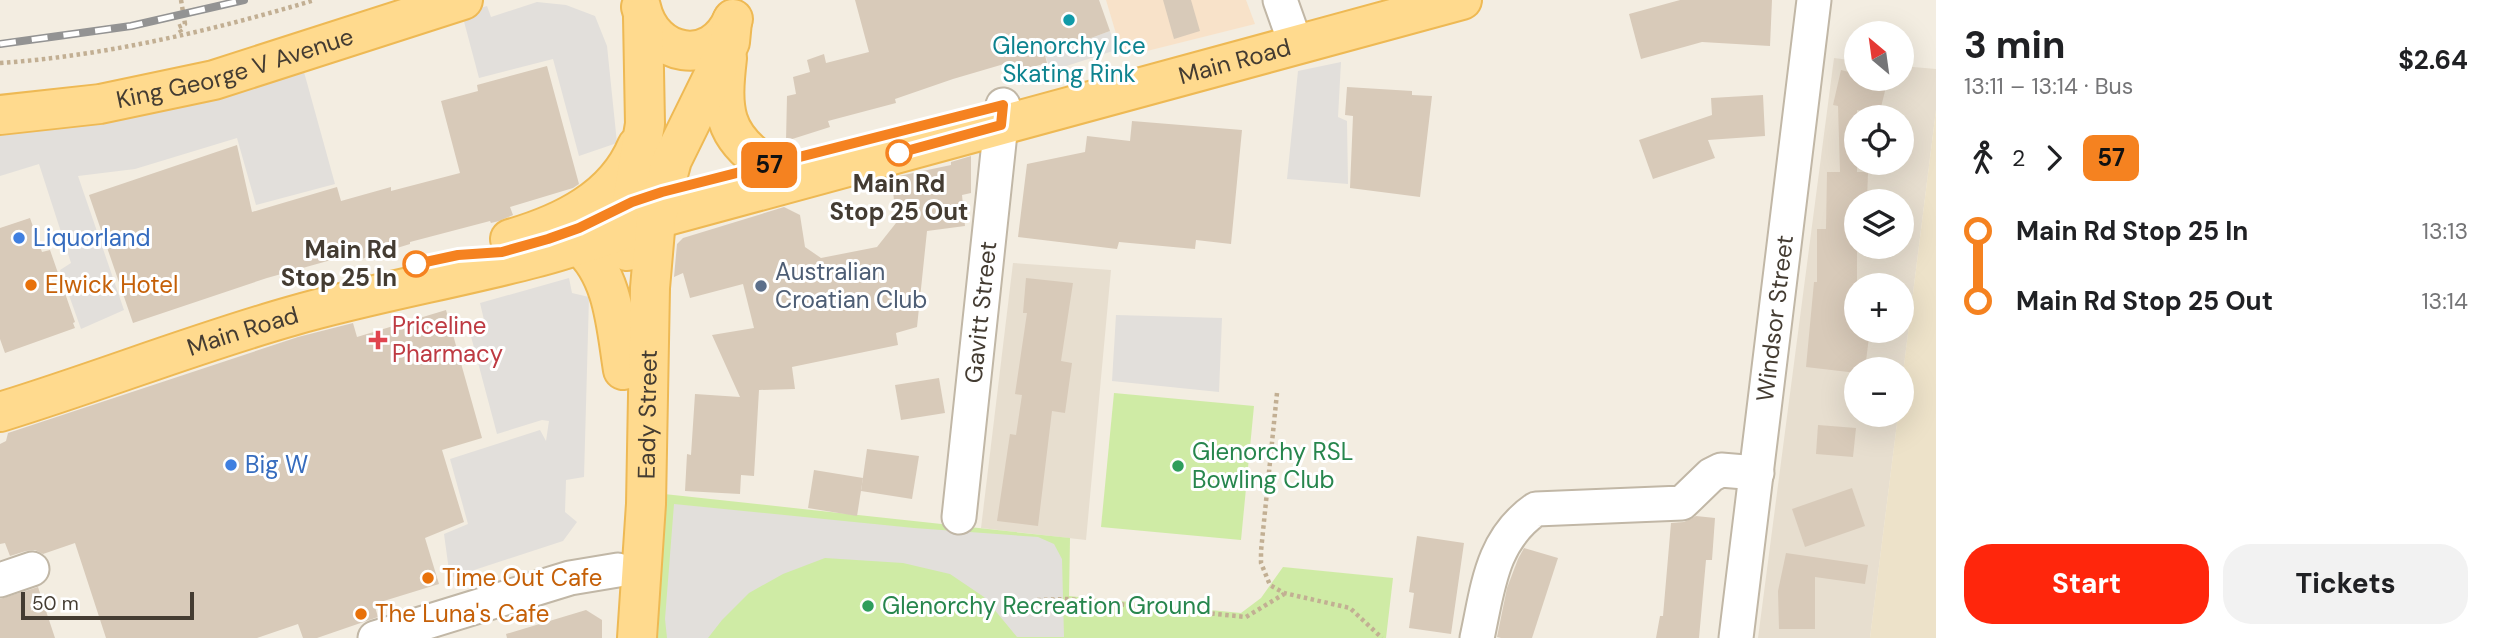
<!DOCTYPE html>
<html lang="en">
<head>
<meta charset="utf-8">
<style>
  :root { --surface:#fff; --page:#f2f2f2; --text:#202124; --muted:#757577; --accent:#ff260c }
  body { margin:0; font-family:"DM Sans",sans-serif; background:var(--page); color:var(--text); height:100vh; display:flex; flex-direction:column; font-size:26px; white-space:nowrap }
  * { box-sizing:border-box; margin:0 }
  p { font-size:23px; color:var(--muted) }
  .icon { flex:none; width:38px; height:38px; fill:none; stroke:currentColor; stroke-width:2; stroke-linecap:round; stroke-linejoin:round }
  .map { position:relative; flex:1; overflow:hidden }
  .side { display:flex; flex-direction:column; background:var(--surface); width:560px }
  .side>* { flex:none }
  .badge { padding:0 14px; border-radius:10px; font-size:24px; line-height:46px }
  .needle { width:46px; rotate:331deg }
  .buttons { position:absolute; left:1844px; top:21px; display:grid; gap:14px }
  .buttons a { display:grid; place-items:center; width:70px; height:70px; border-radius:50%; background:var(--surface); box-shadow:0 7px 28px #0002; font-size:35px }
  .scale { position:absolute; left:21px; bottom:18px; width:173px; box-sizing:border-box; padding-left:7px; border:4px solid #443c32; border-top:0; font-size:19px; line-height:24px; white-space:nowrap; color:#443c32; -webkit-text-stroke:5px #fff; paint-order:stroke }
  .map>.badge { position:absolute; translate:-50% -50%; box-shadow:0 0 0 4px #fff }
  .legs { display:flex; align-items:center; gap:10px; height:77px; padding:0 28px; font-size:23px }
  .legs p { margin-inline-start:auto }
  .overview { display:flex; align-items:center; justify-content:space-between; height:119px; padding:0 28px }
  h1 { font-size:38px; font-weight:700; line-height:52px }
  .primary-button { display:flex; gap:14px; margin-top:auto; padding:14px 28px }
  .primary-button a { flex:1; height:80px; border-radius:28px; background:var(--accent); color:#fff; font-size:28px; font-weight:700; line-height:80px; text-align:center }
  .primary-button a+a { background:var(--page); color:var(--text) }
  ul { padding:0 28px; list-style:none }
  li { display:flex; align-items:center; gap:24px; height:70px; font-size:26px }
  li i { display:grid; place-items:center; width:10px; height:100%; margin:0 9px; background:currentColor }
  li i::after { content:''; width:18px; height:18px; margin:-9px; border:5px solid; border-radius:50%; background:var(--surface) }
  li p { margin-inline-start:auto }
  li:first-child i { background:linear-gradient(#0000 50%,currentColor 0) }
  li:last-child i { background:linear-gradient(currentColor 50%,#0000 0) }
  main { display:flex; flex:1; min-height:0 }
  .map>svg:first-child { display:block }
  .residential { fill:#e7decf; fill-rule:evenodd }
  .commercial { fill:#f8e2c9 }
  .education { fill:#ede2c9 }
  .green { fill:#cfeba5 }
  .parking { fill:#e2dfdb }
  .building { fill:#d8cab9 }
  .lines { fill:none; stroke-linecap:round; stroke-linejoin:round }
  .minor-casing { stroke:#c1b7a6; stroke-width:37 }
  .major-casing { stroke:#eeb954; stroke-width:42 }
  .path { stroke:#c2af93; stroke-width:4.5; stroke-dasharray:3.5 3.5; stroke-linecap:butt }
  .minor { stroke:#fff; stroke-width:33 }
  .major { stroke:#ffda8e; stroke-width:38 }
  .rail-casing { stroke:#939393; stroke-width:8 }
  .rail { stroke:#fff; stroke-width:5; stroke-dasharray:16; stroke-linecap:butt }
  .line-1-casing { stroke:#fff; stroke-width:16 }
  .line-1 { stroke:#f58220; stroke-width:10 }
  .culture-dot { fill:#0f9aa8; stroke:#fff; stroke-width:2.5 }
  .stop-1-dot { fill:#fff; stroke:#f58220; stroke-width:3.5 }
  .shop-dot { fill:#3f7fe0; stroke:#fff; stroke-width:2.5 }
  .food-dot { fill:#e8710a; stroke:#fff; stroke-width:2.5 }
  .service-dot { fill:#5c6f8a; stroke:#fff; stroke-width:2.5 }
  .health-dot { fill:#e0444e; stroke:#fff; stroke-width:2.5 }
  .leisure-dot { fill:#2e9e5b; stroke:#fff; stroke-width:2.5 }
  .labels { text-anchor:middle; stroke-width:6; stroke-linejoin:round; paint-order:stroke }
  .culture-label { font-size:24px; fill:#0d838f; stroke:#fff }
  .street-label { font-size:24px; fill:#443c32; stroke:#fff }
  .stop-label { font-size:24px; font-weight:bold; fill:#443c32; stroke:#fff }
  .shop-label { font-size:24px; fill:#366cbe; stroke:#fff; text-anchor:start }
  .service-label { font-size:24px; fill:#4e5e75; stroke:#fff; text-anchor:start }
  .food-label { font-size:24px; fill:#c56008; stroke:#fff; text-anchor:start }
  .health-label { font-size:24px; fill:#be3a42; stroke:#fff; text-anchor:start }
  .leisure-label { font-size:24px; fill:#27864d; stroke:#fff; text-anchor:start }
</style>
</head>
<body>
<main>
<div class="map">
<svg width="1936" height="638" viewBox="0 0 1936 638">
  <rect width="100%" height="100%" fill="#f3ede1"/>
  <!-- residential -->
  <g class="residential">
    <path d="M1834,58L1857,61V79H1902V66L1936,69V110L1902,381V369H1857V415H1898L1870,638H1758ZM1857,117H1902V163H1857ZM1857,201H1902V247H1857ZM1857,285H1902V331H1857Z"/>
    <path d="M1013,263L1111,270L1086,540L981,528Z"/>
  </g>
  <!-- commercial -->
  <path class="commercial" d="M1106,0H1246L1255,24L1123,57Z"/>
  <!-- education -->
  <path class="education" d="M1936,110V638H1870L1898,415H1902V381Z"/>
  <!-- green -->
  <g class="green">
    <path d="M1114,393L1254,406L1241,540L1101,527Z"/>
    <path d="M664,494L1070,538L1069,596L1241,613L1261,598L1283,567L1393,578L1386,638H658Z"/>
  </g>
  <!-- parking -->
  <g class="parking">
    <path d="M537,2L566,5L595,16L607,46L617,143L579,156L553,59L479,78L462,14L487,6L491,17Z"/>
    <path d="M1110,31L1116,50L1051,71L1045,55Z"/>
    <path d="M1341,62L1338,117L1347,121L1348,184L1287,179L1298,71Z"/>
    <path d="M304,72L335,184L256,205L237,138L135,169L78,176L124,310L81,329L60,270L71,263L39,164L0,176V131L271,82Z"/>
    <path d="M569,278L572,293L589,297L584,477L566,480L565,512L577,522L563,541L450,578L444,534L468,524L450,459L540,430L546,441L549,421L542,420L497,434L468,325L484,320L480,303Z"/>
    <path d="M1116,315L1222,318L1219,392L1112,381Z"/>
    <path d="M674,504L914,528L1038,537L1054,544L1062,559L1064,637H1017L984,597L950,574L903,563L825,558L783,574L749,593L722,620L708,638H667L665,619Z"/>
  </g>
  <!-- building -->
  <g class="building">
    <path d="M855,0H1099L1110,31L1045,55L1047,63L1007,74L1004,64L953,79L895,99L896,103L828,121L830,127L786,141L787,96L796,94L793,77L810,72L807,60L824,54L826,63L869,52Z"/>
    <path d="M1163,0H1191L1200,31L1174,39Z"/>
    <path d="M1680,0H1772L1770,46L1702,42L1641,59L1629,14Z"/>
    <path d="M547,66L579,184L573,188L510,207L513,215L499,221L491,223L490,221L410,242V244L358,260L356,253L267,278L133,323L89,195L237,145L252,212L337,187L341,201L391,187V191L460,173L441,101L478,91L477,85Z"/>
    <path d="M1841,70L1857,74V79H1888L1879,115L1857,110V172H1868L1867,201H1857V335L1869,337L1865,369H1857V373L1806,367L1814,282H1817V229H1826L1827,172H1840L1838,106L1833,105Z"/>
    <path d="M1347,87L1412,91V95L1432,96L1420,197L1350,188L1353,116L1345,115Z"/>
    <path d="M1763,95L1765,136L1708,140L1715,158L1653,179L1639,140L1712,115L1711,98Z"/>
    <path d="M1132,121L1242,130L1231,244L1196,240L1195,249L1119,242L1117,249L1018,237L1027,164L1085,152L1087,136L1130,141Z"/>
    <path d="M971,156V193L962,195L965,226L927,231L917,327L896,333L898,345L792,367L795,389L759,390L754,476L741,475L740,494L685,491L687,454L691,455L695,394L740,397L712,335L754,328L743,284L690,298L683,273L674,277L677,244L683,238L784,207L800,215L805,247L821,258L877,247L896,223L893,190L899,176L951,165V162Z"/>
    <path d="M30,218L42,252L50,250L75,322L73,323L75,328L5,353L0,339V228Z"/>
    <path d="M1026,278L1073,283L1061,361L1072,363L1065,413L1052,411L1038,526L997,521L1010,434L1016,435L1022,395L1015,394L1027,313H1023Z"/>
    <path d="M446,310L482,438L442,450L464,522L425,538L439,584L374,604L378,617L317,638H303L298,624L257,638H106L75,543L43,554L35,550L26,551L10,556L5,543L0,544V444L6,441L8,433L298,337L353,323L357,337Z"/>
    <path d="M939,378L945,413L901,420L895,385Z"/>
    <path d="M1818,425L1856,428L1853,457L1816,454Z"/>
    <path d="M867,449L919,456L912,499L861,491Z"/>
    <path d="M814,470L863,478L857,516L808,508Z"/>
    <path d="M1852,488L1865,526L1805,547L1792,509Z"/>
    <path d="M1696,516L1715,518L1712,560H1706L1699,638H1656L1660,616H1663L1671,523L1684,522Z"/>
    <path d="M1417,536L1464,543L1451,634L1409,628L1414,593L1409,592Z"/>
    <path d="M1524,548L1558,558L1532,638H1501L1497,637L1507,588L1518,559Z"/>
    <path d="M1786,553L1868,565L1865,584L1815,577V629H1779L1778,591Z"/>
    <path d="M38,587L55,638H0V599Z"/>
    <path d="M586,610L602,620V638H507L506,634Z"/>
  </g>
  <g class="lines">
    <!-- minor casing -->
    <g class="minor-casing">
      <g id="minor">
        <path d="M1280,0L1296,45"/>
        <path id="s1" d="M959,517L1003,105"/>
        <path d="M0,580L32,569"/>
        <path d="M375,638L570,578L618,570"/>
        <path d="M1477,638C1488,588 1491,540 1536,509L1682,503L1711,475L1721,470L1757,473"/>
        <path id="s2" d="M1736,638L1814,0"/>
      </g>
    </g>
    <!-- major casing -->
    <g class="major-casing">
      <g id="major">
        <path d="M641,7C652,57 712,68 733,19"/>
        <path d="M727,58C721,109 722,136 767,165"/>
        <path id="s3" d="M0,115L100,104L214,80L463,0"/>
        <path d="M510,239C562,224 615,199 637,146"/>
        <path d="M579,245C614,275 616,327 623,370"/>
        <path d="M627,251L632,202L645,124L643,17"/>
        <path id="s4" d="M0,412C98,382 193,344 292,316C372,293 454,279 534,258C575,248 615,232 656,219L1462,0"/>
        <path id="s5" d="M637,638L646,504L650,288L656,219L672,160L730,42L732,21"/>
      </g>
    </g>
    <!-- path -->
    <g class="path">
      <path d="M181,0L185,24L178,27L183,35"/>
      <path d="M0,63C105,56 214,30 315,0"/>
      <path d="M1277,393L1261,551V563L1270,585L1284,593L1350,608L1382,638"/>
      <path d="M1037,600L1068,599L1246,617L1284,594"/>
    </g>
    <!-- minor -->
    <use href="#minor" class="minor"/>
    <!-- major -->
    <use href="#major" class="major"/>
    <!-- rail casing -->
    <g class="rail-casing">
      <path id="rail" d="M0,44L131,26L244,0"/>
    </g>
    <!-- rail -->
    <use href="#rail" class="rail"/>
  </g>
  <g class="lines">
    <!-- line-1 casing -->
    <g class="line-1-casing">
      <path id="line-1" d="M416,264L458,255L502,252L548,239L579,228L632,202L662,192L1003,105L1001,125L899,153"/>
    </g>
    <!-- line-1 -->
    <use href="#line-1" class="line-1"/>
  </g>
  <!-- markers -->
  <circle class="culture-dot" cx="1069" cy="20" r="7"/>
  <g class="stop-1-dot">
    <circle cx="899" cy="153" r="12"/>
    <circle cx="416" cy="264" r="12"/>
  </g>
  <g class="shop-dot">
    <circle cx="19" cy="238" r="7"/>
    <circle cx="231" cy="465" r="7"/>
  </g>
  <g class="food-dot">
    <circle cx="31" cy="285" r="7"/>
    <circle cx="428" cy="578" r="7"/>
    <circle cx="361" cy="614" r="7"/>
  </g>
  <circle class="service-dot" cx="761" cy="286" r="7"/>
  <path class="health-dot" d="M374.5 329.5h7v7h7v7h-7v7h-7v-7h-7v-7h7z"/>
  <g class="leisure-dot">
    <circle cx="1178" cy="466" r="7"/>
    <circle cx="868" cy="606" r="7"/>
  </g>
  <g class="labels">
    <!-- culture labels -->
    <g class="culture-label">
      <text x="1069" y="54">Glenorchy Ice<tspan x="1069" dy="28">Skating Rink</tspan></text>
    </g>
    <!-- street labels -->
    <g class="street-label">
      <text dy="8" stroke="none"><textPath href="#s4" startOffset="1284">Main Road</textPath></text>
      <text dy="8" stroke="none"><textPath href="#s3" startOffset="240">King George V Avenue</textPath></text>
      <text dy="8" stroke="none"><textPath href="#s1" startOffset="206">Gavitt Street</textPath></text>
      <text dy="8" stroke="none"><textPath href="#s2" startOffset="322">Windsor Street</textPath></text>
      <text dy="8" stroke="none"><textPath href="#s4" startOffset="256">Main Road</textPath></text>
      <text dy="8" stroke="none"><textPath href="#s5" startOffset="224">Eady Street</textPath></text>
    </g>
    <!-- stop labels -->
    <g class="stop-label">
      <text x="899" y="192">Main Rd<tspan x="899" dy="28">Stop 25 Out</tspan></text>
      <text x="397" y="258" text-anchor="end">Main Rd<tspan x="397" dy="28">Stop 25 In</tspan></text>
    </g>
    <!-- shop labels -->
    <g class="shop-label">
      <text x="33" y="246">Liquorland</text>
      <text x="245" y="473">Big W</text>
    </g>
    <!-- service labels -->
    <g class="service-label">
      <text x="775" y="280">Australian<tspan x="775" dy="28">Croatian Club</tspan></text>
    </g>
    <!-- food labels -->
    <g class="food-label">
      <text x="45" y="293">Elwick Hotel</text>
      <text x="442" y="586">Time Out Cafe</text>
      <text x="375" y="622">The Luna's Cafe</text>
    </g>
    <!-- health labels -->
    <g class="health-label">
      <text x="392" y="334">Priceline<tspan x="392" dy="28">Pharmacy</tspan></text>
    </g>
    <!-- leisure labels -->
    <g class="leisure-label">
      <text x="1192" y="460">Glenorchy RSL<tspan x="1192" dy="28">Bowling Club</tspan></text>
      <text x="882" y="614">Glenorchy Recreation Ground</text>
    </g>
  </g>
</svg>
<div class="buttons">
<a><svg class="needle" viewBox="-14 -14 28 28"><path d="M0-13l5 13h-10z" fill="#e53935"/><path d="M0 13l5-13h-10z" fill="#757577"/></svg></a>
<a><svg class="icon" aria-label="locate" viewBox="0 0 24 24"><circle cx="12" cy="12" r="6"/><path d="M12 2v4M12 18v4M2 12h4M18 12h4"/></svg></a>
<a><svg class="icon" aria-label="layers" viewBox="0 0 24 24"><path d="M12 4l9 5-9 5-9-5zM3 14l9 5 9-5"/></svg></a>
<a>+</a>
<a>−</a>
</div>
<div class="scale">50 m</div>
<b class="badge" style="left:769px;top:165px;background:#f58220;color:#111">57</b>
</div>
<section class="side">
<div class="overview"><div><h1>3 min</h1><p>13:11 – 13:14 · Bus</p></div><b>$2.64</b></div>
<div class="legs"><svg class="icon" aria-label="walk" viewBox="0 0 24 24"><circle cx="13" cy="4" r="2"/><path d="M13 8l-2 6 4 7M11 14l-3 7M7 12l3-4h3l4 4"/></svg>2<svg class="icon" aria-label="forward" viewBox="0 0 24 24"><path d="M9 5l7 7-7 7"/></svg><b class="badge" style="background:#f58220;color:#111">57</b></div>
<ul>
<li><i style="color:#f58220"></i><b>Main Rd Stop 25 In</b><p>13:13</p></li>
<li><i style="color:#f58220"></i><b>Main Rd Stop 25 Out</b><p>13:14</p></li>
</ul>
<div class="primary-button"><a>Start</a><a>Tickets</a></div>
</section>
</main>
</body>
</html>
